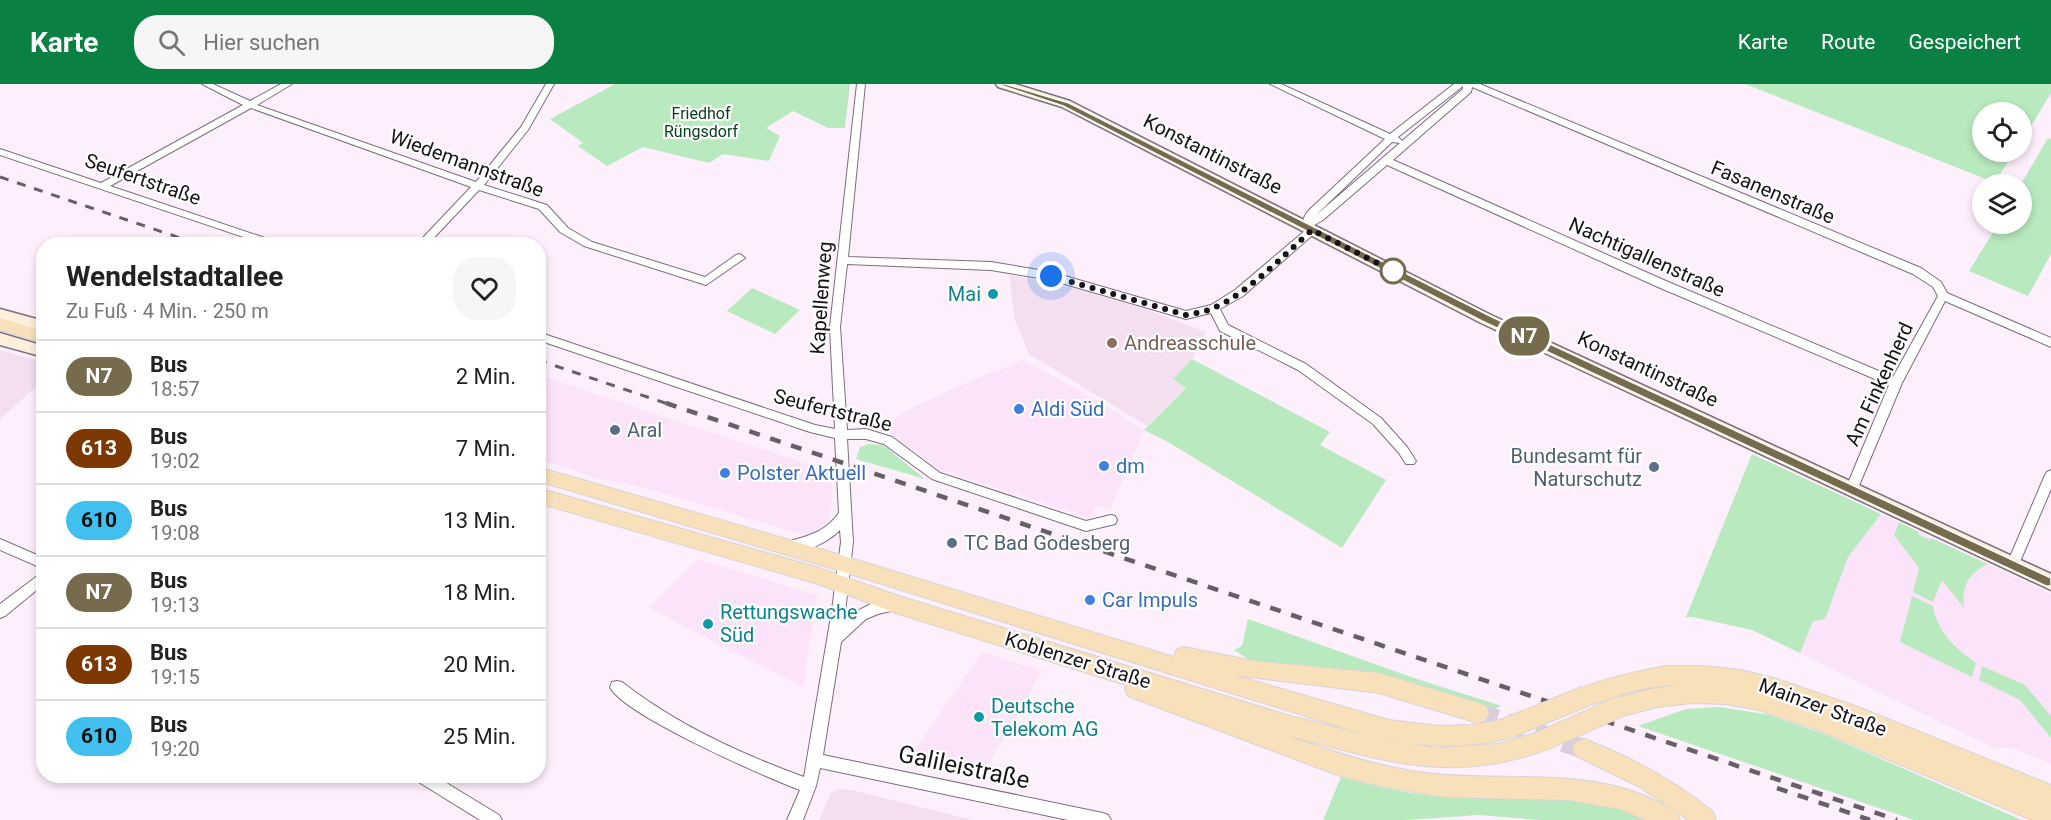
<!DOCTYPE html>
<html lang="de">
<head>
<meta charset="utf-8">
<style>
  :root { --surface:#fff; --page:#f6f6f6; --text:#222; --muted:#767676; --line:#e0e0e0; --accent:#0b8043 }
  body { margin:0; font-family:Roboto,sans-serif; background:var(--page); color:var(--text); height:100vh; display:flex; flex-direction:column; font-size:22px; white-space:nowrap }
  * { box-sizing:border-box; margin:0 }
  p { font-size:20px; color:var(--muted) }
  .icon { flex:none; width:33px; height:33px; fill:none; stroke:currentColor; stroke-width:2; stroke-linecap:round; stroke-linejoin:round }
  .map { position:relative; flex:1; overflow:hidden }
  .panel { position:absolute; left:36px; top:153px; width:510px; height:546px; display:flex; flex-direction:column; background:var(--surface); border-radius:24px; box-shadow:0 3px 9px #0003 }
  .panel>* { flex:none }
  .badge { padding:0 12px; border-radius:20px; font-size:21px; line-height:39px }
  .controls { position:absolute; left:1972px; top:18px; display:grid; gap:12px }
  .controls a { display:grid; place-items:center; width:60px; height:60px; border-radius:50%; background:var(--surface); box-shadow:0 3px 9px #0003; font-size:30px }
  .you { position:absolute; width:30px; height:30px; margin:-15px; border:4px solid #fff; border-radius:50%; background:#1a73e8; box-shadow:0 0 0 9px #1a73e833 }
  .map>.badge { position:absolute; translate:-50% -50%; box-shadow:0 0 0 3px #fff }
  .round { display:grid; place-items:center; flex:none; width:63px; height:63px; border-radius:24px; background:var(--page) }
  .head { display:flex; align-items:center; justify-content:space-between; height:102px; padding:0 30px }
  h1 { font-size:28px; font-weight:700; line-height:45px }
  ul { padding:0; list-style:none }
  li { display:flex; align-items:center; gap:18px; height:72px; padding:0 30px; border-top:2px solid var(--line) }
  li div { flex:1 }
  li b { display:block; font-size:22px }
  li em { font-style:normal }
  li .badge { min-width:66px; font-weight:700; text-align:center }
  header { display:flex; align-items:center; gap:36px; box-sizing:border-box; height:84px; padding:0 30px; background:var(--accent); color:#fff }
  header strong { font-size:28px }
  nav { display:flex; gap:33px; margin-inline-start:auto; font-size:21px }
  .search { width:420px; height:54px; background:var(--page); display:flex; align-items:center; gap:15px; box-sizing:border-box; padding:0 21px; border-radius:24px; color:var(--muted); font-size:22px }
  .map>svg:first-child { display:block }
  .built { fill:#fbe3f9 }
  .education { fill:#f3dfef }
  .green { fill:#b9eabf }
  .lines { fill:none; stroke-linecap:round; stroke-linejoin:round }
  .primary-tunnel { stroke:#dbceda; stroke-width:20; stroke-dasharray:20 10; stroke-linecap:butt }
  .minor-casing { stroke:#7e6e7d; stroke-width:2 }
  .secondary-casing { stroke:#7e6e7d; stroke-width:3 }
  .primary-casing { stroke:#d6d5d6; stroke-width:2 }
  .minor { fill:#fff; fill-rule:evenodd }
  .secondary { fill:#fcefdc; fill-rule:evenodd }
  .primary { fill:#f8e0ba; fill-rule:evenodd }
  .rail-far1 { stroke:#675e66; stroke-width:3; stroke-dasharray:9 9; stroke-linecap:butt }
  .rail { stroke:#675e66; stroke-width:4.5; stroke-dasharray:11 11; stroke-linecap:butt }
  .primary-bridge-casing { stroke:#d6d5d6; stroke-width:22; stroke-linecap:butt }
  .primary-bridge { stroke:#f8e0ba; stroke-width:20 }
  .line { fill:#766b4c; stroke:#fff; stroke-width:1.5 }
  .walk { stroke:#191319; stroke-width:6; stroke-dasharray:0 10.8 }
  .stop-dot { fill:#fff; stroke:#766b4c; stroke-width:3 }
  .culture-dot { fill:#0f9aa8; stroke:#fff; stroke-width:2 }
  .education-dot { fill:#8d6e63; stroke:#fff; stroke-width:2 }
  .shop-dot { fill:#3f7fe0; stroke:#fff; stroke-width:2 }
  .service-dot { fill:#5c6f8a; stroke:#fff; stroke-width:2 }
  .labels { text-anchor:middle; stroke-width:4.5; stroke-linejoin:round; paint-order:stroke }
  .far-park-label { font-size:16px; fill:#003f13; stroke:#fff }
  .street-label { font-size:20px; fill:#191319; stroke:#fff }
  .culture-label { font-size:20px; fill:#0d838f; stroke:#fff; text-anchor:start }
  .education-label { font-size:20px; fill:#785e54; stroke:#fff; text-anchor:start }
  .shop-label { font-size:20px; fill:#366cbe; stroke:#fff; text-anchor:start }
  .service-label { font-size:20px; fill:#4e5e75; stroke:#fff; text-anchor:start }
  .near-street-label { font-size:24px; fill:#191319; stroke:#fff }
</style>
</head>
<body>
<header>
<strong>Karte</strong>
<div class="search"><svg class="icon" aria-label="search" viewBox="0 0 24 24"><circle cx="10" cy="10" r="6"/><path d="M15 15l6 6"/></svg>Hier suchen</div>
<nav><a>Karte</a><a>Route</a><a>Gespeichert</a></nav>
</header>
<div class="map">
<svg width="2051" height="736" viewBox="0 0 2051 736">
  <rect width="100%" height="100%" fill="#fdeffc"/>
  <!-- built -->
  <g class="built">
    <path d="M1023,276L1082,308L1144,346L1110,425L1097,421L1090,434L942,386L883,345L904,328L951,305Z"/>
    <path d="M539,291L831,388L832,421L828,437L815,448L802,450L641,403L599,395L539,375Z"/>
    <path d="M1881,430L2051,510V680L2011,663L1995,665L1800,569L1813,537L1825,535L1848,473Z"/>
    <path d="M698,475L817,511L803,603L649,524Z"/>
    <path d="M982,568L1042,587L980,694L908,677Z"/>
  </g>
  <!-- education -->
  <g class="education">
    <path d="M1009,191L1077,205L1145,225L1206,248L1192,275L1173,295L1186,303L1147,342L1029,270L1015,236Z"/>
    <path d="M0,266L44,278L43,297L0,335Z"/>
    <path d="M839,705L851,706L973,736H819L831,709Z"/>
  </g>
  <!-- green -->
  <g class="green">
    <path d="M615,0H850L845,44H828L793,27L766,44L780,52L769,77L723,70L709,79L643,63L607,82L578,62L583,59L550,35Z"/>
    <path d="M1745,0H2051V9L2022,57V28H1983V68H2015L1993,100L1991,97Z"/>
    <path d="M2048,54L2051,55V170L2028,212L1969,187L1998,140H2022L2021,100Z"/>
    <path d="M752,204L800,226L775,250L727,227Z"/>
    <path d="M1192,275L1330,348L1320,361L1386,396L1342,464L1168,358L1144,346L1186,304L1173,295Z"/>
    <path d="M869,360L883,361L925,395L856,375L860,363Z"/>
    <path d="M1752,370L1881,430L1848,473L1825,535L1813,537L1800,569L1752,546L1693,533H1686Z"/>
    <path d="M1899,438L1919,448L1918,450L1930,456L1931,454L1988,480C1967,491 1962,501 1964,524L1942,496L1933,518L1913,508L1919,484L1894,451Z"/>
    <path d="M1912,512L1933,522C1937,548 1955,564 1976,579L1972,593L1900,558Z"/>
    <path d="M1248,535L1417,595L1502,622L1483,628L1257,581L1234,566L1242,562Z"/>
    <path d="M1982,582L2025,601L2051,632V654L2020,616L1979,596Z"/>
    <path d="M1720,623L1770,631L1824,650L2022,736H1914L1638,642L1686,625Z"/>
    <path d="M1341,693C1371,701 1404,709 1435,712C1507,718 1585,703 1652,736H1541L1479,731L1405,736H1323Z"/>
  </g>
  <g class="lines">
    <!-- primary-tunnel -->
    <path class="primary-tunnel" d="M1478,629L1584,665"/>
    <!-- minor casing -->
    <g class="minor-casing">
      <g id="minor">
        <path d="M202,0H213L250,17L281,0H292L257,21L476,98L521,43L546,0H554L528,46L484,101L547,121L568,144L592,158L705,193L736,171L740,170L745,174L706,201L584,162L560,148L539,125L479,106L428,160H417L471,103L251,24L110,102L277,158L278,160H264L0,71V65L101,99L243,21Z"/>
        <path d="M857,0H865L848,173L991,178L1051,188L1186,227L1211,221L1235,206L1307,145L1301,144L1300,142L1307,128L1385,55L1270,0H1281L1390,50L1454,0H1480L1921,184L1941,198L1947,209L2051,254V263L1945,217L1902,299L1858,404L1856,408H1848L1846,404L1889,301L1658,203L1387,81L1323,136L1311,143L1316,144V148L1243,212L1220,225L1228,241L1306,280L1381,334L1407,363L1416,377L1414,380H1406L1399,369L1373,340L1298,286L1220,247L1211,229L1186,235L1051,196L991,186L847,180L840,243L847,346L866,345L892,353L940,389L1086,437L1111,431L1115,432L1117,436L1115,440L1086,447L932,395L884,360L866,355H847L853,458L844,537C857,526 881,511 899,517L901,521L899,525L878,530L866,535L841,558L823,671L1103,729L1108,731L1111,736H1068L820,684L816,702L803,736H787L800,706C767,694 622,630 610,603L612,598L617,597L622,598C675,640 741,670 804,693L832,526L841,458L840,446C828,458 802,472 784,467L783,463L784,459C808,451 822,451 839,429L835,354L810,348L538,256V248L815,341L835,345L830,243ZM1463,2V5L1402,57L1398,53ZM1472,3L1913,190L1933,203L1938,212L1893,293L1666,197L1393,76L1471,8ZM1392,58L1400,59L1315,132Z"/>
        <path d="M2051,386V405L2019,480L2018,484L2013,485L2008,484L2007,480L2045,391L2047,388Z"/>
        <path d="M0,455L44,474V485L0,466Z"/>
        <path d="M44,487V500L5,532L0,534V520Z"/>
        <path d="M415,692H435L499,731L502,736H480L417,697Z"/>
      </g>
    </g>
    <!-- secondary casing -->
    <g class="secondary-casing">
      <g id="secondary">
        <path d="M996,0H1015L1070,17L1491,231L2051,490V506L1481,239L1062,23L998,3Z"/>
        <path d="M0,225L44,237V248L0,235Z"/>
        <path d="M0,249L44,262V273L0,261Z"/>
      </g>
    </g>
    <!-- primary casing -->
    <g class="primary-casing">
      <g id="primary">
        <path d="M0,234L44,247V259L0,246Z"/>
        <path d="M538,383L824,466L1174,573L1177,565L1184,563L1254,577L1379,589L1478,619L1486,622L1489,629L1486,636L1478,639L1379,609L1234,591L1389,636L1439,642L1472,641L1505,635L1513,638L1516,645L1513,652L1505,655C1462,665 1421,663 1378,654L1436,664L1498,660L1542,647L1550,650L1553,657L1550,664C1454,702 1380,676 1286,651C1329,667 1372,681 1418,688C1498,700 1586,680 1660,719C1670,724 1676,726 1680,736H1646L1620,725L1568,716L1445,713L1385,703L1340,692L1128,612L1125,605L1126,601L899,530L815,499L538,419V404L816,483L899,512L1287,631L1366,651L824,482L538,397Z"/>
        <path d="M1667,582H1704L1741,586L1777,595L1858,623L2051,701V736H2032L1818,646L1759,626L1726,620L1692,619L1657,623L1619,633L1612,630L1608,623L1612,616C1633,608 1656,604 1679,601C1662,601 1646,604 1630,608C1614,611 1594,625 1579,619L1575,612L1579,605C1607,594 1636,587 1667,582Z"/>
        <path d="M1584,655C1631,673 1674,696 1713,728L1716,736H1688L1640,703L1576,672L1573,665L1576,658Z"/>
      </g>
    </g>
    <!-- minor -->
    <use href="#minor" class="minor"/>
    <!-- secondary -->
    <use href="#secondary" class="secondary"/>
    <!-- primary -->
    <use href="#primary" class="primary"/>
    <!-- rail-far1 -->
    <g class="rail-far1">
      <path d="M0,93L198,160"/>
      <path d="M538,276L671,321"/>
    </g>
    <!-- rail -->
    <g class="rail">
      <path d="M666,319L1897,736"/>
      <path d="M1777,704L1870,736"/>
    </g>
    <!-- primary-bridge casing -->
    <g class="primary-bridge-casing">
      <g id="primary-bridge">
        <path d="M1505,645L1586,612"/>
        <path d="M1542,657L1619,623"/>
      </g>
    </g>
    <!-- primary-bridge -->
    <use href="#primary-bridge" class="primary-bridge"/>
  </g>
  <!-- line -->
  <path class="line" d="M997,0H1005L1069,19L1490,232L2051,494V502H2046L1482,237L1063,22Z"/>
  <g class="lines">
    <!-- walk -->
    <path class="walk" d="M1051,192L1186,231C1195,229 1205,228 1213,224C1245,212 1286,169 1312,146L1393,187"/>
  </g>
  <!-- markers -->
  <circle class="stop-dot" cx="1393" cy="187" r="12"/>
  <g class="culture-dot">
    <circle cx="993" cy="210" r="6"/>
    <circle cx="708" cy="540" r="6"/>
    <circle cx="979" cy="633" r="6"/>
  </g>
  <circle class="education-dot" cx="1112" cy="259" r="6"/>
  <g class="shop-dot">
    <circle cx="1019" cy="325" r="6"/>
    <circle cx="1104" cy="382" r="6"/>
    <circle cx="725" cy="389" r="6"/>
    <circle cx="1090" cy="516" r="6"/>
  </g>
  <g class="service-dot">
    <circle cx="615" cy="346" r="6"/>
    <circle cx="1654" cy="383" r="6"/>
    <circle cx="952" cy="459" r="6"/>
  </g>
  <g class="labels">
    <!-- far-park labels -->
    <g class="far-park-label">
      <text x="701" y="35">Friedhof<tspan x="701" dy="18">Rüngsdorf</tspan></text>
    </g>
    <!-- street labels -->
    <g class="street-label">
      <text transform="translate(1213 70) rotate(27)" y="7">Konstantinstraße</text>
      <text transform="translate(467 79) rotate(20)" y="7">Wiedemannstraße</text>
      <text transform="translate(143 95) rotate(19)" y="7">Seufertstraße</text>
      <text transform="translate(1773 108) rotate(23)" y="7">Fasanenstraße</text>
      <text transform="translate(1647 173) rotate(24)" y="7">Nachtigallenstraße</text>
      <text transform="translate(821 214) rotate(-86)" y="7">Kapellenweg</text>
      <text transform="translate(1648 285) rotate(25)" y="7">Konstantinstraße</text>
      <text transform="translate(1879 300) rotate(-65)" y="7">Am Finkenherd</text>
      <text transform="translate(833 326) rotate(14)" y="7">Seufertstraße</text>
      <text transform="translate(1078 576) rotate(17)" y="7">Koblenzer Straße</text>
      <text transform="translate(1823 623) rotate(20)" y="7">Mainzer Straße</text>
    </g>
    <!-- culture labels -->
    <g class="culture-label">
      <text x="981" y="217" text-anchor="end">Mai</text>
      <text x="720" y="535">Rettungswache<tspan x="720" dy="23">Süd</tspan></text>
      <text x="991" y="629">Deutsche<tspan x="991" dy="23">Telekom AG</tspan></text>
    </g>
    <!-- education labels -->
    <g class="education-label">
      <text x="1124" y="266">Andreasschule</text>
    </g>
    <!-- shop labels -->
    <g class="shop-label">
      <text x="1031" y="332">Aldi Süd</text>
      <text x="1116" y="389">dm</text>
      <text x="737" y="396">Polster Aktuell</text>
      <text x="1102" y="523">Car Impuls</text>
    </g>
    <!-- service labels -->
    <g class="service-label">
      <text x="627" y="353">Aral</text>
      <text x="1642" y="379" text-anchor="end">Bundesamt für<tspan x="1642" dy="23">Naturschutz</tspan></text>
      <text x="964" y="466">TC Bad Godesberg</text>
    </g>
    <!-- near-street labels -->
    <g class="near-street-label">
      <text transform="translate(964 683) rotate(12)" y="8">Galileistraße</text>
    </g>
  </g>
</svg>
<div class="controls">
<a><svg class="icon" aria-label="locate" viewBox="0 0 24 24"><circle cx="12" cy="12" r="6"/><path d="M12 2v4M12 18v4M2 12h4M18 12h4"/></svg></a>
<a><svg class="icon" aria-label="layers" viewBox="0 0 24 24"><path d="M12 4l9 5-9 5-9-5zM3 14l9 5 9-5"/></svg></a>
</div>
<div class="you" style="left:1051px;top:192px"></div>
<b class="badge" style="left:1524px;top:252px;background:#766b4c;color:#fff">N7</b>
<section class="panel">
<div class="head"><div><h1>Wendelstadtallee</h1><p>Zu Fuß · 4 Min. · 250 m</p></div><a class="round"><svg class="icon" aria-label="heart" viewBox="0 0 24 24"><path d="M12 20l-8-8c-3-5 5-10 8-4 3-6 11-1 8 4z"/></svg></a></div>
<ul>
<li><span class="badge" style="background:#766b4c;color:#fff">N7</span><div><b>Bus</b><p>18:57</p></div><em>2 Min.</em></li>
<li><span class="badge" style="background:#7d3801;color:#fff">613</span><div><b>Bus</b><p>19:02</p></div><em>7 Min.</em></li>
<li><span class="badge" style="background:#41bfef;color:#111">610</span><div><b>Bus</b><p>19:08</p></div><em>13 Min.</em></li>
<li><span class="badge" style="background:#766b4c;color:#fff">N7</span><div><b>Bus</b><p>19:13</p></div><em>18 Min.</em></li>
<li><span class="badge" style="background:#7d3801;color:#fff">613</span><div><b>Bus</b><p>19:15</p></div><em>20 Min.</em></li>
<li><span class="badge" style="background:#41bfef;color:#111">610</span><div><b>Bus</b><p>19:20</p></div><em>25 Min.</em></li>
</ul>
</section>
</div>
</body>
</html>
